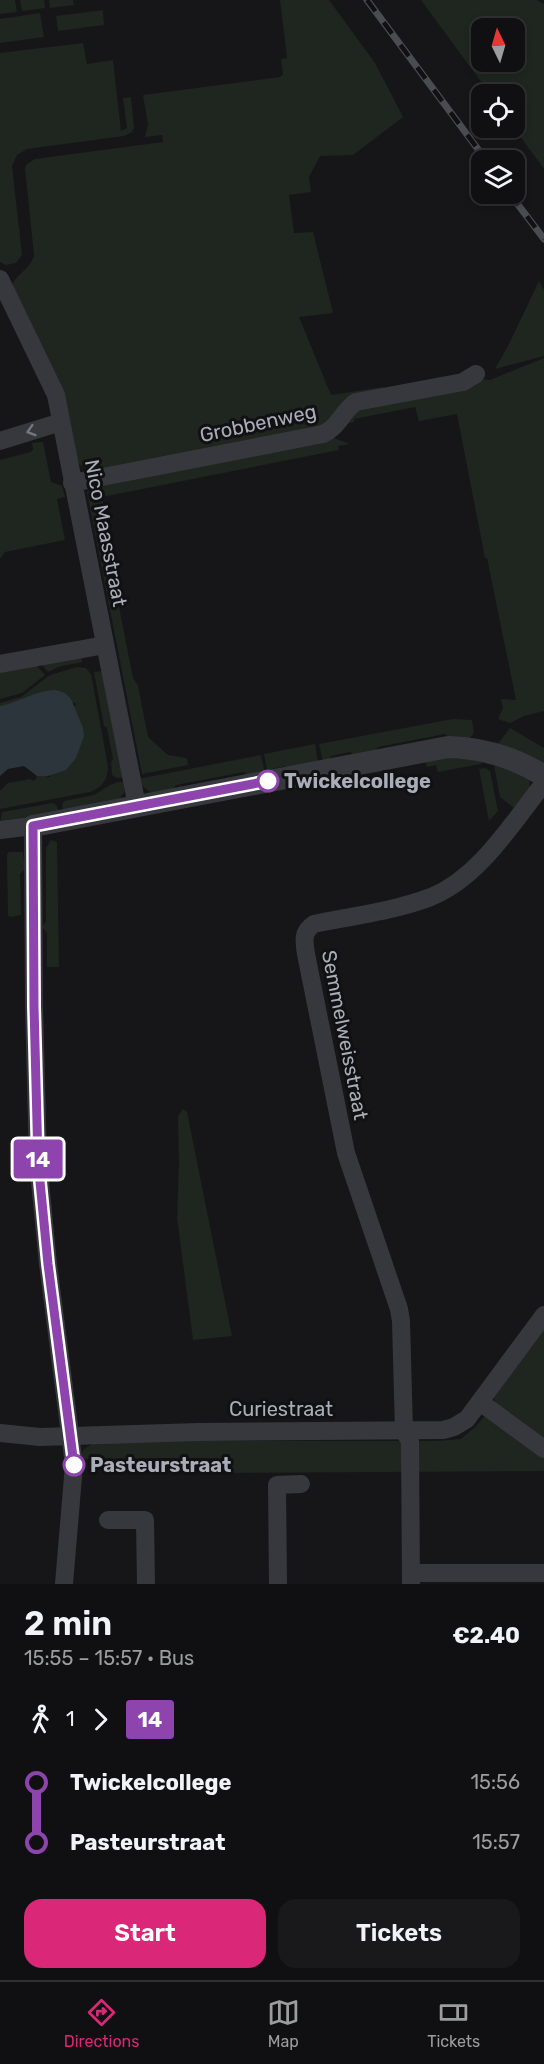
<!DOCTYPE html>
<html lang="en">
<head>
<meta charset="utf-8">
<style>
  :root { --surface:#101012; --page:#19191b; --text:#f1f3f6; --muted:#9c9d9f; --line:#303032; --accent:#db2777 }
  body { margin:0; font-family:Rubik,sans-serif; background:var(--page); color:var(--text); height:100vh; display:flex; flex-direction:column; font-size:22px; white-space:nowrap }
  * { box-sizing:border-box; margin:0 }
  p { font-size:20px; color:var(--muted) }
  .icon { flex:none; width:33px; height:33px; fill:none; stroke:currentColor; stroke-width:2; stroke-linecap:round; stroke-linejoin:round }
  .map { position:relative; height:1584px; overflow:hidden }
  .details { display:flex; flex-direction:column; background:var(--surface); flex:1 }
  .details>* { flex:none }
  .badge { padding:0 12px; border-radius:4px; font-size:21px; line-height:39px }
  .needle { width:39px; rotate:355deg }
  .fabs { position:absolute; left:471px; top:18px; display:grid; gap:12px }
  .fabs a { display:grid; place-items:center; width:54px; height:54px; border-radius:12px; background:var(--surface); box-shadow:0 3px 9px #0003,0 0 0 2px var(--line); font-size:30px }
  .map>.badge { position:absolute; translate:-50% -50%; box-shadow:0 0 0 3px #fff }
  .legs { display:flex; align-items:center; gap:9px; height:66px; padding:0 24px; font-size:20px }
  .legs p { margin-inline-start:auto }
  .head { display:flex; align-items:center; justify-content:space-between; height:102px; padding:0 24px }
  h1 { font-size:33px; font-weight:600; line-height:45px }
  .cta { display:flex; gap:12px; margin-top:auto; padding:12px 24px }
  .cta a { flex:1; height:69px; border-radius:18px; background:var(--accent); color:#fff; font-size:24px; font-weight:600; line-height:69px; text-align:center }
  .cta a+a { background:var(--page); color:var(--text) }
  ul { padding:0 24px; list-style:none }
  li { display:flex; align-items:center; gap:21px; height:60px; font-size:22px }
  li i { display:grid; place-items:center; width:9px; height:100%; margin:0 8px; background:currentColor }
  li i::after { content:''; width:15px; height:15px; margin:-8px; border:4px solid; border-radius:50%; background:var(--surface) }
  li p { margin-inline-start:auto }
  li:first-child i { background:linear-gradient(#0000 50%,currentColor 0) }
  li:last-child i { background:linear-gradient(currentColor 50%,#0000 0) }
  .menu { display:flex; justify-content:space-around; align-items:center; height:84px; border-top:2px solid var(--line); background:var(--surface); font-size:16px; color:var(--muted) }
  .menu a { display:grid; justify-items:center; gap:3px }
  .menu .current { color:var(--accent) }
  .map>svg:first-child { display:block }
  .green { fill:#1e261f; fill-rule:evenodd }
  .water { fill:#2c353c }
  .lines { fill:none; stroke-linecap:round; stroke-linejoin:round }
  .minor { stroke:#37383d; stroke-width:18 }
  .tertiary { stroke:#37383d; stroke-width:22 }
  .rail-casing { stroke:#4a4c52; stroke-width:7 }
  .rail { stroke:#111113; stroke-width:4.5; stroke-dasharray:14; stroke-linecap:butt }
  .oneway { stroke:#757881 }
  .line-1-casing { stroke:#fff; stroke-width:14 }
  .line-1 { stroke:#8e44ad; stroke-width:9 }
  .stop-1-dot { fill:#fff; stroke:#8e44ad; stroke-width:3 }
  .labels { text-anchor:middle; stroke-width:6; stroke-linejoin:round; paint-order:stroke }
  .street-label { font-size:20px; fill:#a8adb8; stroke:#111113 }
  .stop-label { font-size:20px; font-weight:bold; fill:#a8adb8; stroke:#111113; text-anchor:start }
</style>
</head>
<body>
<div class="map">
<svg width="544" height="1584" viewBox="0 0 544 1584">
  <rect width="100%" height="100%" fill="#161618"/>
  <!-- green -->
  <g class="green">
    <path d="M0,0H15L17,12L0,14Z"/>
    <path d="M20,0H44L45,8L22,11Z"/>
    <path d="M49,0H73L74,5L50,8Z"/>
    <path d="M280,0H329L375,63L403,117L353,155L320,156L309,177L311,192L289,195L294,233L313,232L333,313L299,317L331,395L383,387L385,393L326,426L91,472L79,464L12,285C17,273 31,269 34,255L25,168L27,164L35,159L163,142L162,135L145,137L148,125L143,95L280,77L283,74L281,59L287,58Z"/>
    <path d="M421,0H537L544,4V169L514,128V94H490ZM514,28V62H482V28Z"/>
    <path d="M103,10L104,25L58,31L56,16Z"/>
    <path d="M40,13L44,37L0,43V19Z"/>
    <path d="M83,43L87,64L113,60L121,131L127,128L123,98L131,97L134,128L132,132L124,136L27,149L17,155L12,166L22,255L16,263L6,265L0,262V53Z"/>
    <path d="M539,281L544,290V356L495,369L508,346Z"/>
    <path d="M544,358V711L524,716L510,723L498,719L503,708L501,699L516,700L487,558H485L457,414L419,421L415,407L354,419V422L343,425L353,411L481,379L490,380Z"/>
    <path d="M334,438L350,444L338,446L339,450L102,497L107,525L103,526L133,678L138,686L148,737L168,755L187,758L188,765L142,774L87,492L90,489Z"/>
    <path d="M43,442L51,482L62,486L65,497L57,499L65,540L5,552L0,559V460L31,452L33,449L32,443Z"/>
    <path d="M81,655L82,662L58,667L48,672L40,663Z"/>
    <path d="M35,664L45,675L22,693L0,699V671Z"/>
    <path d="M77,667L86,668L91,674L108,766C108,779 103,787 90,792L0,809V791L8,783L30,779L34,781L38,775H47V777H50L74,706L76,705L75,703L23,702L0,709V703L21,697L50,675Z"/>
    <path d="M103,671L124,777L117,778L112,775L111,762L113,759L107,728L104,726L94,672Z"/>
    <path d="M453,719L472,720L474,733L470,738L451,739L445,734L378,747L374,752L356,756L350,752L331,756L327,761L323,762L319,744Z"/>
    <path d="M510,728L544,748V766L497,745Z"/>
    <path d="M315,744L318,763L287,769L286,766L267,770L264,754Z"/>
    <path d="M261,755L265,773L249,776L244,772L176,785L171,792L151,793L141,785L138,779Z"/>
    <path d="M444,756L484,758L481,764L438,772L436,765L427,767L425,759Z"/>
    <path d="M493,760L529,779L530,790L514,808L500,797Z"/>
    <path d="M485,768L490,771L498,811L489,821L479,769Z"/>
    <path d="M118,782H125L124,793L119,799L63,812L62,805L64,801L94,795L110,785Z"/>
    <path d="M53,803L57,806L59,813L0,823L2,812Z"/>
    <path d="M51,840L57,842L59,967H47V933L42,927L46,922V848Z"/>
    <path d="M9,852H23L25,869L20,874L21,915L10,917L8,915L7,855Z"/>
    <path d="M183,1109L187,1112L232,1336L193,1340L177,1217L179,1165L178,1116Z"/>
    <path d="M544,1328V1471L214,1473V1458L79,1459L84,1449L97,1441H437L461,1439L476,1426L495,1405L494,1396Z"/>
  </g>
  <!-- water -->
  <path class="water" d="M56,690L65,693L71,699L83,728L84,736L76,758L66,770L48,776H37L24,766L8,769L0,776V706C20,702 36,690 56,690Z"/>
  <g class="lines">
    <!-- minor -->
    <g class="minor">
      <path d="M0,279L56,395L137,806"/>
      <path d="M0,441L61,422"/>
      <path d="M72,483L323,434C340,426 342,411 356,402L463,382L476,374"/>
      <path d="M0,664L105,645"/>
      <path d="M0,830L33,826L34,1006L38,1161L48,1264L74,1465L64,1584"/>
      <path d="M480,1402L544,1449"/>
      <path d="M0,1433L40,1437L198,1432L443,1430L454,1427L467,1419L544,1315"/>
      <path d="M108,1520H145L146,1584"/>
      <path d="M411,1573H544"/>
      <path d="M278,1584L277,1485L301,1484"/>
      <path d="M411,1584L410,1441L404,1431L401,1321L399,1309L346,1153L306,954C304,941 302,932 314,924C353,916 394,911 431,897C480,877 512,823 544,783"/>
    </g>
    <!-- tertiary -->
    <path class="tertiary" d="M33,826L448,747C484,748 514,757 544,776"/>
    <!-- rail casing -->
    <g class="rail-casing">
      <g id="rail">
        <path d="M367,0L486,160"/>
        <path d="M510,194L544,239"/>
      </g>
    </g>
    <!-- rail -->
    <use href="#rail" class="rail"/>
  </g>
  <!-- one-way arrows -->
  <defs><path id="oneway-chevron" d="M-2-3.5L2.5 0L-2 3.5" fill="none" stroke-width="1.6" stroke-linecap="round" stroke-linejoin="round" transform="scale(1.5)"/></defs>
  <use class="oneway" href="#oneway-chevron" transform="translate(31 431) rotate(163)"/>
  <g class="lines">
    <!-- line-1 casing -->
    <g class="line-1-casing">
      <path id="line-1" d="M74,1465L48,1264L38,1161L34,1006L33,826L268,781"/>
    </g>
    <!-- line-1 -->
    <use href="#line-1" class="line-1"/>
  </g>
  <!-- markers -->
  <g class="stop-1-dot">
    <circle cx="268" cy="781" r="10"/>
    <circle cx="74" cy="1465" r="10"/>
  </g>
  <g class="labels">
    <!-- street labels -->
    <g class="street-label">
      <text transform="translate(258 423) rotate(-12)" y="7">Grobbenweg</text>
      <text transform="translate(106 533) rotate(79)" y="7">Nico Maasstraat</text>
      <text transform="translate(345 1035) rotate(79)" y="7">Semmelweisstraat</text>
      <text x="281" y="1416">Curiestraat</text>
    </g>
    <!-- stop labels -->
    <g class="stop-label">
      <text x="284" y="788">Twickelcollege</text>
      <text x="90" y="1472">Pasteurstraat</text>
    </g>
  </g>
</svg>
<div class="fabs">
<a><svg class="needle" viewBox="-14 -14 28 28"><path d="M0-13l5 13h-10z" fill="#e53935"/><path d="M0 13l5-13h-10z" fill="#9c9d9f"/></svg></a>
<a><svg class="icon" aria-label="locate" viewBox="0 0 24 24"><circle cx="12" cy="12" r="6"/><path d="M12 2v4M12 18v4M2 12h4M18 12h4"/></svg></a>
<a><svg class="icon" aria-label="layers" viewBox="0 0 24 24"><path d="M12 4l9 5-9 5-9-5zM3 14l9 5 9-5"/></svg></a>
</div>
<b class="badge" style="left:38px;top:1159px;background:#8e44ad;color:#fff">14</b>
</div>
<section class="details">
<div class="head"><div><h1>2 min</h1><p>15:55 – 15:57 · Bus</p></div><b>€2.40</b></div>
<div class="legs"><svg class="icon" aria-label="walk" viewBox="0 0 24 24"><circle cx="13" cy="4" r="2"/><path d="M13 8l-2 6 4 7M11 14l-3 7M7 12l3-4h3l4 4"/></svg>1<svg class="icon" aria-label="forward" viewBox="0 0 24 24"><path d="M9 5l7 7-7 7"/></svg><b class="badge" style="background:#8e44ad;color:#fff">14</b></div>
<ul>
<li><i style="color:#8e44ad"></i><b>Twickelcollege</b><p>15:56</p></li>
<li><i style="color:#8e44ad"></i><b>Pasteurstraat</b><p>15:57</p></li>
</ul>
<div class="cta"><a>Start</a><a>Tickets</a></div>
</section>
<nav class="menu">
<a class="current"><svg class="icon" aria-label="directions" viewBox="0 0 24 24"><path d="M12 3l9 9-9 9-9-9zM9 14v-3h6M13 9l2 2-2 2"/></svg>Directions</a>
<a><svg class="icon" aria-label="map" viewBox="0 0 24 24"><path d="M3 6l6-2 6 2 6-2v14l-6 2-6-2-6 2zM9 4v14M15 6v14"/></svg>Map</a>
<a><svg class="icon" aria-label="tickets" viewBox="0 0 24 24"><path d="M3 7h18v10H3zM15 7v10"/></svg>Tickets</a>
</nav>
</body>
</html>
